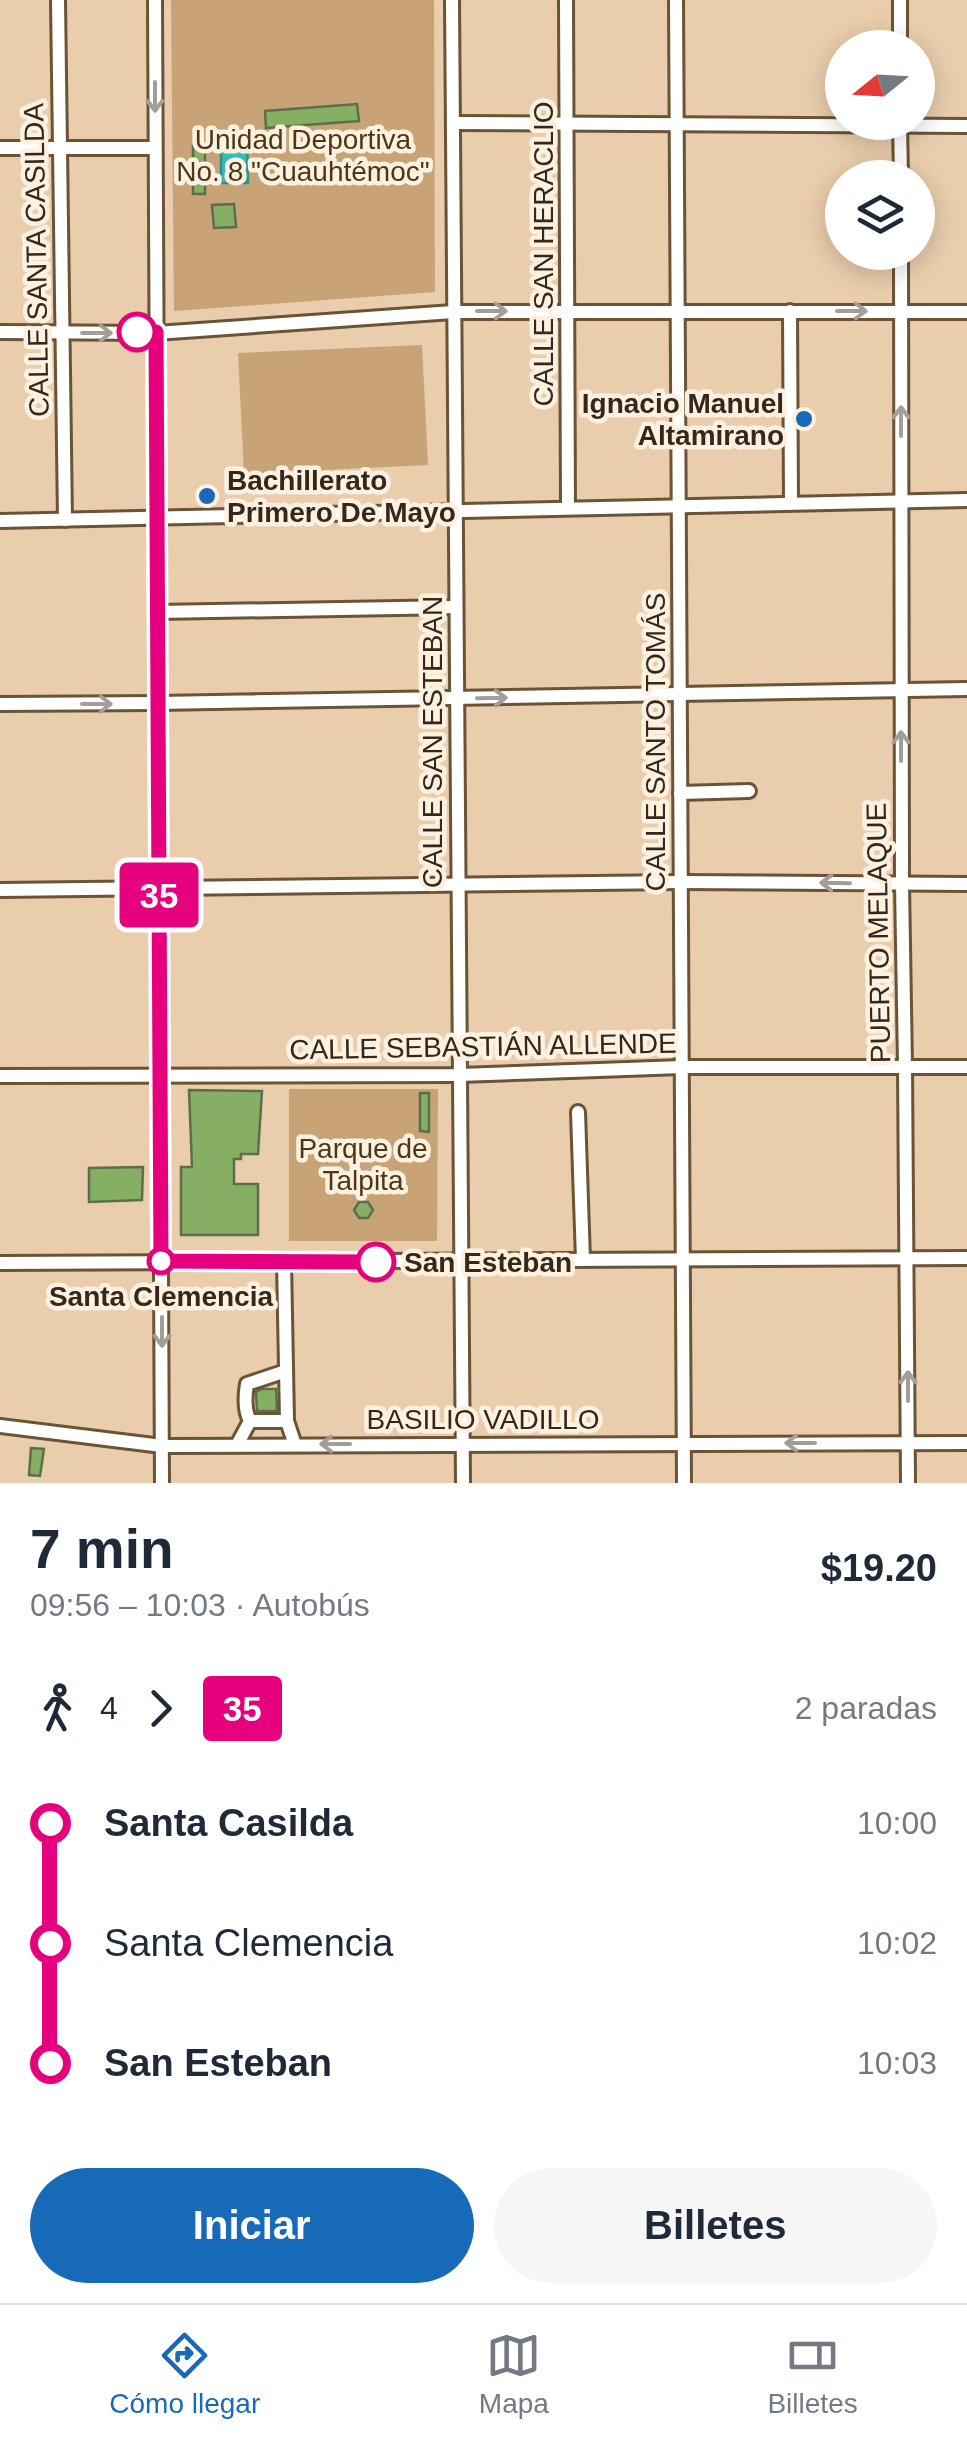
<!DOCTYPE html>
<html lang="es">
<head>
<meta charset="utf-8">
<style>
  :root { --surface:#fff; --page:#f6f6f7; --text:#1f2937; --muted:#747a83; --line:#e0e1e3; --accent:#166ab8 }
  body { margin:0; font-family:Helvetica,sans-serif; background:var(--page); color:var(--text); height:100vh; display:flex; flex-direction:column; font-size:38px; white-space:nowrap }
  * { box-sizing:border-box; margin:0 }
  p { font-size:32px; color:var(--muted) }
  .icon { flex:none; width:55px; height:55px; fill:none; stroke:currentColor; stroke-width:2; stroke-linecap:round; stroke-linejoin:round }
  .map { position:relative; height:1483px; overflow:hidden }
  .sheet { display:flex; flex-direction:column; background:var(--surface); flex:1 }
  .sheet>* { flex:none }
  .badge { padding:0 20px; border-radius:8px; font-size:35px; line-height:65px }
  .needle { width:65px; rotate:252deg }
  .controls { position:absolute; left:825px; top:30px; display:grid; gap:20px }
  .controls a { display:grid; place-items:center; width:110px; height:110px; border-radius:50%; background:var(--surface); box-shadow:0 5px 25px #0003; font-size:50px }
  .map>.badge { position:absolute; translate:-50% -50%; box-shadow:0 0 0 5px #fff }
  .legs { display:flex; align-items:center; gap:15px; height:110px; padding:0 30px; font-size:32px }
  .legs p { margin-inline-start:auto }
  .head { display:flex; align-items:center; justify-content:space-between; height:170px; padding:0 30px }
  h1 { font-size:55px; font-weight:700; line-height:75px }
  .action { display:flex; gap:20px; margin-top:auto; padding:20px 30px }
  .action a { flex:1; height:115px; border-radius:60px; background:var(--accent); color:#fff; font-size:40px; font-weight:700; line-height:115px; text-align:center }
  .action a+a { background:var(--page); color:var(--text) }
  ul { padding:0 30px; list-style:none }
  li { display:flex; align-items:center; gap:35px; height:120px; font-size:38px }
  li i { display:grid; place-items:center; width:15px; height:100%; margin:0 12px; background:currentColor }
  li i::after { content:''; width:25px; height:25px; margin:-12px; border:8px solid; border-radius:50%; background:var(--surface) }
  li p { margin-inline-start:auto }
  li:first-child i { background:linear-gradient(#0000 50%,currentColor 0) }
  li:last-child i { background:linear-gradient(currentColor 50%,#0000 0) }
  .tabs { display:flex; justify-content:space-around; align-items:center; height:140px; border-top:2px solid var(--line); background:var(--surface); font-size:28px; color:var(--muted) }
  .tabs a { display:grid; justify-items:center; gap:5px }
  .tabs .active { color:var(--accent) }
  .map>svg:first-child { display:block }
  .green { fill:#c7a376 }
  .water { fill:#33bcb8; stroke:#339089; stroke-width:2.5 }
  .building { fill:#86af63; stroke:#5c6e4e; stroke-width:2.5 }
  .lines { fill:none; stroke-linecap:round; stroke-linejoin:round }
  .minor-casing { stroke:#6b5336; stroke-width:18 }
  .minor { stroke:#fff; stroke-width:12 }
  .oneway { stroke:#a39e98 }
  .line-1-casing { stroke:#fff; stroke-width:22 }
  .line-1 { stroke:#e6007e; stroke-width:15 }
  .stop-1-dot { fill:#fff; stroke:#e6007e; stroke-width:5 }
  .poi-dot { fill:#166ab8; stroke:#fff1e0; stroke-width:4 }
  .labels { text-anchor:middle; stroke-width:9; stroke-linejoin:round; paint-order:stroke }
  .park-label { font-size:28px; fill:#4e3717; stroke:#fff1e0 }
  .street-label { font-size:28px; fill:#33281b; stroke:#fff1e0 }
  .poi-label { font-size:28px; font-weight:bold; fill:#33281b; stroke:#fff1e0; text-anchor:end }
  .stop-label { font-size:28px; font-weight:bold; fill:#33281b; stroke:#fff1e0; text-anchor:start }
</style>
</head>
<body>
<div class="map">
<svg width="967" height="1483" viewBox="0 0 967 1483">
  <rect width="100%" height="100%" fill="#e9cdac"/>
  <!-- green -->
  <g class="green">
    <path d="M171,0H434L435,292L174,311Z"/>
    <path d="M422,345L428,465L244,474L238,353Z"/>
    <path d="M289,1089H438L437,1241H289Z"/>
  </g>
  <!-- water -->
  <path class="water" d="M221,137H247L248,183H221Z"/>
  <!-- building -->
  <g class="building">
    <path d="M357,104L359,121L266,128L265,111Z"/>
    <rect x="193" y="146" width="12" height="48"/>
    <path d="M234,204L236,227L214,228L212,205Z"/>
    <path d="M189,1090L262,1091L258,1154H241V1159H234V1184H258V1235H181V1167H192Z"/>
    <path d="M420,1093H429V1132L420,1131Z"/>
    <path d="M143,1167L142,1200L89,1202V1168Z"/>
    <path d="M359,1202H368L373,1210L368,1218H359L354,1210Z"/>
    <path d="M262,1389H276L277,1411H257L256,1392Z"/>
    <path d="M31,1448L44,1449L40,1476L29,1475Z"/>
  </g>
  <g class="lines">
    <!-- minor casing -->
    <g class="minor-casing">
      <g id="minor">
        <path d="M58,0L65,520"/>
        <path d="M155,0L162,1483"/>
        <path d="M452,0L463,1483"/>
        <path d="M566,0L568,508"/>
        <path d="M676,0L684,1483"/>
        <path d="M900,0V48"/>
        <path d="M900,122L901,178"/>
        <path d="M453,123L967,126"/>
        <path d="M0,148H155"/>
        <path d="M901,252L902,884L905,1066L908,1483"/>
        <path d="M790,311L791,503"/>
        <path d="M0,332L156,333L453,312H967"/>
        <path d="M0,521L967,500"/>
        <path d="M157,612L456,607"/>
        <path d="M0,704L158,703L967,689"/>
        <path d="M680,793L749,791"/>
        <path d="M0,890L681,882L967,884"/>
        <path d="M0,1076L459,1075L682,1067H967"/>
        <path d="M578,1112L583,1260"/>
        <path d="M284,1261L287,1421L295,1445"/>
        <path d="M0,1263L967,1258"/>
        <path d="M250,1421H287"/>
        <path d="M0,1426L162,1446L967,1443"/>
        <path d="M237,1445L250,1421C244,1410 245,1396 247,1384L286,1371"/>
      </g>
    </g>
    <!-- minor -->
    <use href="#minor" class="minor"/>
  </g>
  <!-- one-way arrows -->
  <defs><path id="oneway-shaft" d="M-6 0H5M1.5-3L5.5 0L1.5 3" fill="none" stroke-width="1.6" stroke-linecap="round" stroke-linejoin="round" transform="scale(2.5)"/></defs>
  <g class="oneway">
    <use href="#oneway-shaft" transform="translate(155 97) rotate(90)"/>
    <use href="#oneway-shaft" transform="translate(492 311)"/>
    <use href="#oneway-shaft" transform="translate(852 311)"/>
    <use href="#oneway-shaft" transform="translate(97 333)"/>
    <use href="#oneway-shaft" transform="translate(901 421) rotate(-90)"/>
    <use href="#oneway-shaft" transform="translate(492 698) rotate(-1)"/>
    <use href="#oneway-shaft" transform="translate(97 704)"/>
    <use href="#oneway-shaft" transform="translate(901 746) rotate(-90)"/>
    <use href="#oneway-shaft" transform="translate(835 883) rotate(-179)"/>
    <use href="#oneway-shaft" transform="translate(162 1332) rotate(90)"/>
    <use href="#oneway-shaft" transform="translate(908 1386) rotate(-90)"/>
    <use href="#oneway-shaft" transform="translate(800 1443) rotate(180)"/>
    <use href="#oneway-shaft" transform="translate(335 1444) rotate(180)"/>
  </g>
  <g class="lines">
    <!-- line-1 casing -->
    <g class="line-1-casing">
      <path id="line-1" d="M137,332H156L161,1261L376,1262"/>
    </g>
    <!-- line-1 -->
    <use href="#line-1" class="line-1"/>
  </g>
  <!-- markers -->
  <g class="stop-1-dot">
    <circle cx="137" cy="332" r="18"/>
    <circle cx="161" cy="1261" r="12"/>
    <circle cx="376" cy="1262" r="18"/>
  </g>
  <g class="poi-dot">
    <circle cx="804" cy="419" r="10"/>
    <circle cx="207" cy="496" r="10"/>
  </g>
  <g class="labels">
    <!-- park labels -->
    <g class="park-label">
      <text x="303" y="149">Unidad Deportiva<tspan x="303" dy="32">No. 8 "Cuauhtémoc"</tspan></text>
      <text x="363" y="1158">Parque de<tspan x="363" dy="32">Talpita</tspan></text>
    </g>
    <!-- street labels -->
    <g class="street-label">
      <text transform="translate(543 254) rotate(-90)" y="10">CALLE SAN HERACLIO</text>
      <text transform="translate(36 260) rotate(-91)" y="10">CALLE SANTA CASILDA</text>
      <text transform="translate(432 742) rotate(-90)" y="10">CALLE SAN ESTEBAN</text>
      <text transform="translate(655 742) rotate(-90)" y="10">CALLE SANTO TOMÁS</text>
      <text transform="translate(878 933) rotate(-91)" y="10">PUERTO MELAQUE</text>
      <text transform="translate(483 1046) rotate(-1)" y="10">CALLE SEBASTIÁN ALLENDE</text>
      <text x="483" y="1429">BASILIO VADILLO</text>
    </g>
    <!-- poi labels -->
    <g class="poi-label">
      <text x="784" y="413">Ignacio Manuel<tspan x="784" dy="32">Altamirano</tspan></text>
      <text x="227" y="490" text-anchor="start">Bachillerato<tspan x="227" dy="32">Primero De Mayo</tspan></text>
    </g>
    <!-- stop labels -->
    <g class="stop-label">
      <text x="404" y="1272">San Esteban</text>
      <text x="161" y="1306" text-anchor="middle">Santa Clemencia</text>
    </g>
  </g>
</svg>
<div class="controls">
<a><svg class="needle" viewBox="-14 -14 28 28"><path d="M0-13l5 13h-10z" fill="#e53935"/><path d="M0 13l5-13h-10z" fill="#747a83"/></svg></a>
<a><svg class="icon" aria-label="layers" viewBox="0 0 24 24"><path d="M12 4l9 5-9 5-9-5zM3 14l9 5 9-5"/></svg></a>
</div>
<b class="badge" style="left:159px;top:895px;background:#e6007e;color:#fff">35</b>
</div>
<section class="sheet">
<div class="head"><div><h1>7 min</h1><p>09:56 – 10:03 · Autobús</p></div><b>$19.20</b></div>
<div class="legs"><svg class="icon" aria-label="walk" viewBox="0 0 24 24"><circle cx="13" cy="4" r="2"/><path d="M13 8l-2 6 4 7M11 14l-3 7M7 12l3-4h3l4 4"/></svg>4<svg class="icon" aria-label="forward" viewBox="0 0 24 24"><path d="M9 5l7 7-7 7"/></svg><b class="badge" style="background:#e6007e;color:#fff">35</b><p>2 paradas</p></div>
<ul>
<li><i style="color:#e6007e"></i><b>Santa Casilda</b><p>10:00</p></li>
<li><i style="color:#e6007e"></i><span>Santa Clemencia</span><p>10:02</p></li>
<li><i style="color:#e6007e"></i><b>San Esteban</b><p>10:03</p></li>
</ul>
<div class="action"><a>Iniciar</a><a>Billetes</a></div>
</section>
<nav class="tabs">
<a class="active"><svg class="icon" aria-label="directions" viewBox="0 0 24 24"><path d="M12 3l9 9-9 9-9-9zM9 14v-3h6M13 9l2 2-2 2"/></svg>Cómo llegar</a>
<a><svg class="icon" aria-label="map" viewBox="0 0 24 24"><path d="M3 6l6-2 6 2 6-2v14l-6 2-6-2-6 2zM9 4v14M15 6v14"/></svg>Mapa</a>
<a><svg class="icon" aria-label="tickets" viewBox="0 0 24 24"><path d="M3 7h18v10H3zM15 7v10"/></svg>Billetes</a>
</nav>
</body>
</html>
